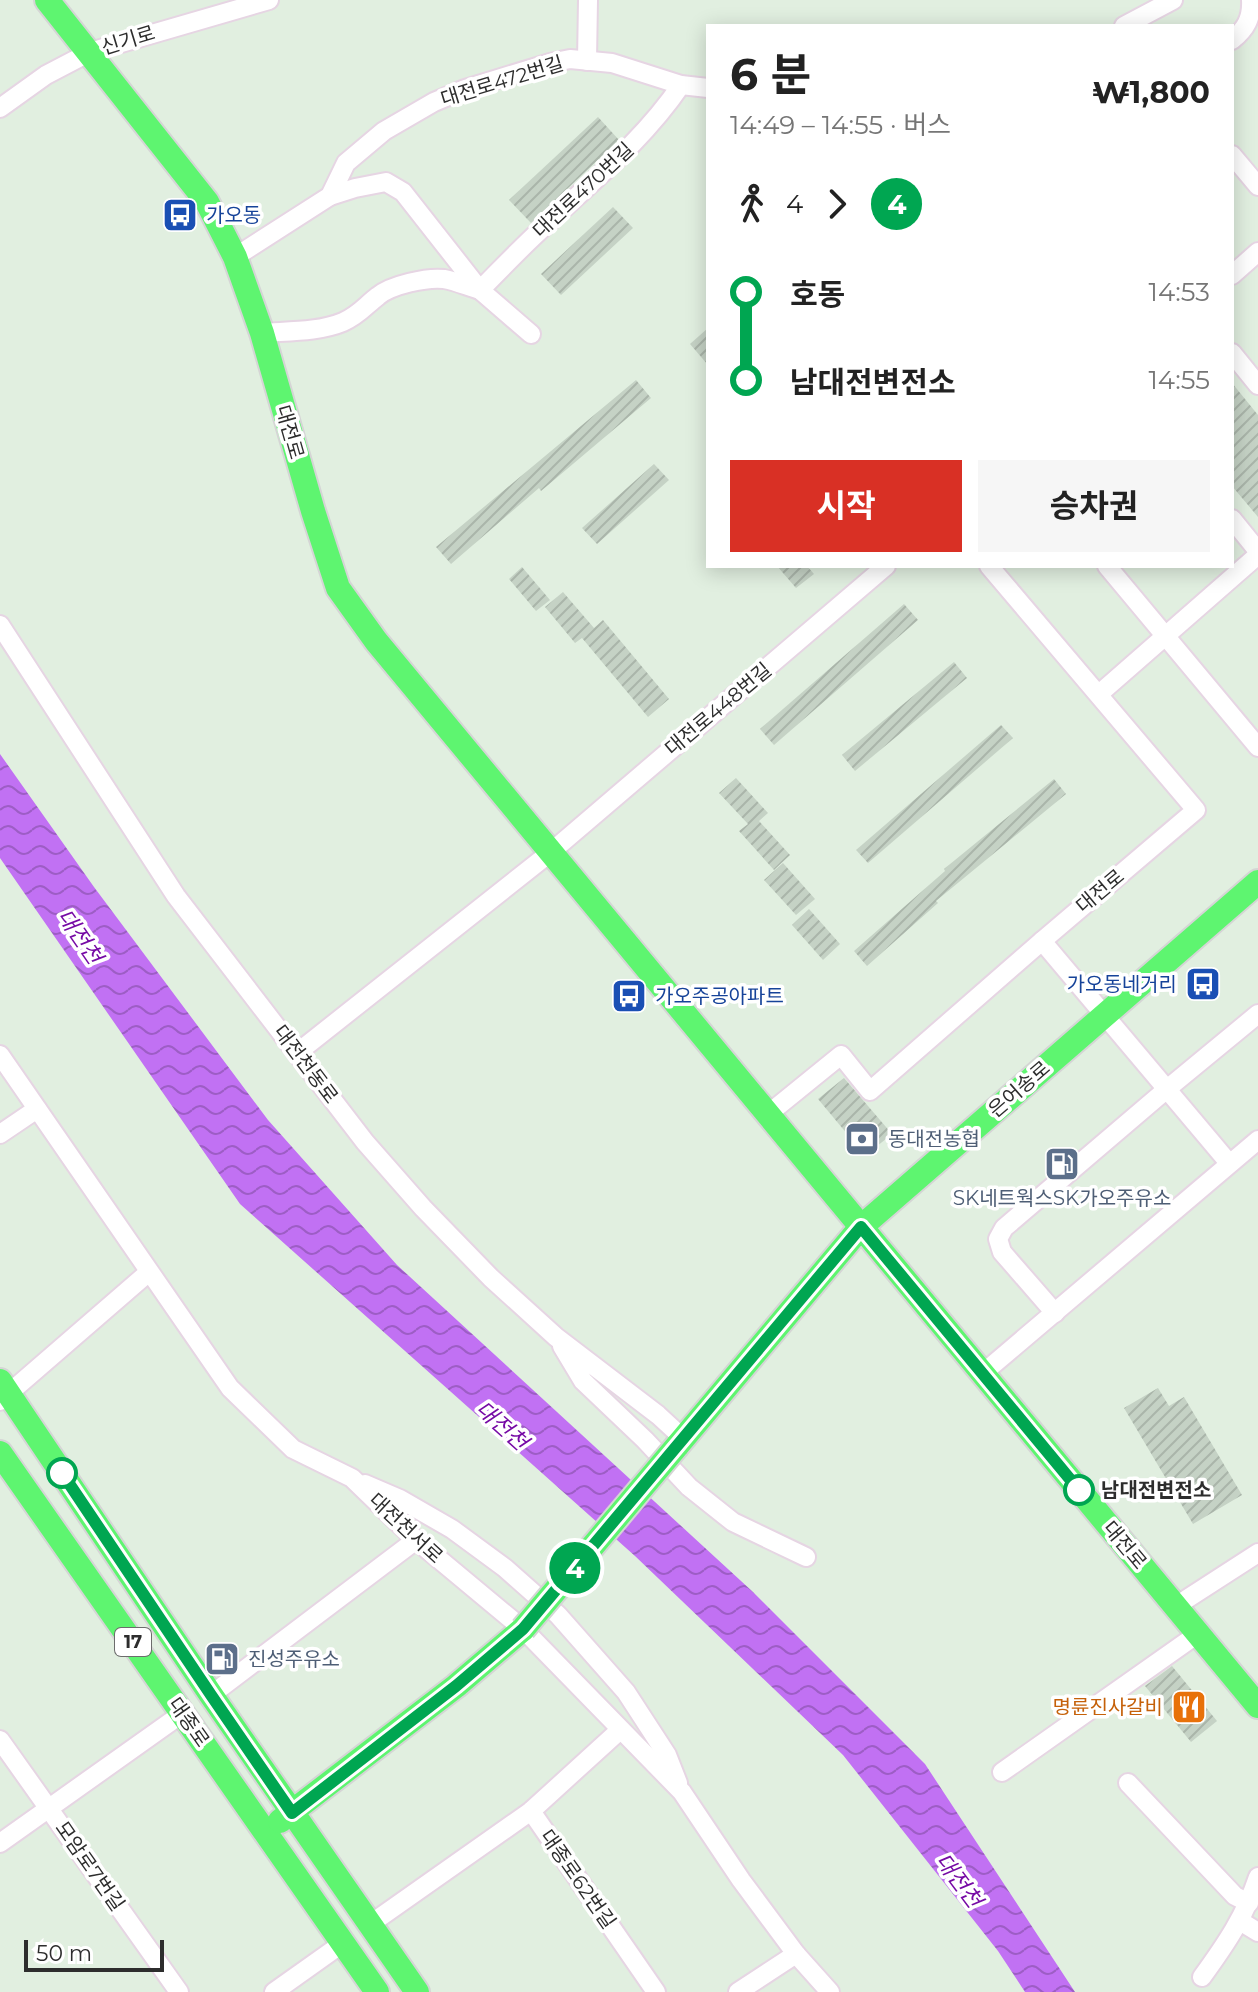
<!DOCTYPE html>
<html lang="ko">
<head>
<meta charset="utf-8">
<style>
  :root { --surface:#fff; --page:#f6f6f6; --text:#222; --muted:#767676; --accent:#d93025 }
  body { margin:0; font-family:Montserrat,"Noto Sans KR",sans-serif; background:var(--page); color:var(--text); height:100vh; display:flex; flex-direction:column; font-size:30px; white-space:nowrap }
  * { box-sizing:border-box; margin:0 }
  p { font-size:26px; color:var(--muted) }
  .icon { flex:none; width:44px; height:44px; fill:none; stroke:currentColor; stroke-width:2; stroke-linecap:round; stroke-linejoin:round }
  .map { position:relative; flex:1; overflow:hidden }
  .sheet { position:absolute; left:706px; top:24px; width:528px; height:544px; display:flex; flex-direction:column; background:var(--surface); border-radius:0px; box-shadow:0 4px 20px #0003 }
  .sheet>* { flex:none }
  .badge { padding:0 16px; border-radius:26px; font-size:28px; line-height:52px }
  .scale { position:absolute; left:24px; bottom:20px; width:140px; box-sizing:border-box; padding-left:8px; border:4px solid #2d2d2d; border-top:0; font-size:22px; line-height:28px; white-space:nowrap; color:#2d2d2d; -webkit-text-stroke:6px #fff; paint-order:stroke }
  .map>.badge { position:absolute; translate:-50% -50%; box-shadow:0 0 0 4px #fff }
  .legs { display:flex; align-items:center; gap:12px; height:88px; padding:0 24px; font-size:26px }
  .legs p { margin-inline-start:auto }
  .headline { display:flex; align-items:center; justify-content:space-between; height:136px; padding:0 24px }
  h1 { font-size:44px; font-weight:700; line-height:60px }
  .button { display:flex; gap:16px; margin-top:auto; padding:16px 24px }
  .button a { flex:1; height:92px; border-radius:0px; background:var(--accent); color:#fff; font-size:32px; font-weight:700; line-height:92px; text-align:center }
  .button a+a { background:var(--page); color:var(--text) }
  ul { padding:0 24px; list-style:none }
  li { display:flex; align-items:center; gap:28px; height:88px; font-size:30px }
  li i { display:grid; place-items:center; width:12px; height:100%; margin:0 10px; background:currentColor }
  li i::after { content:''; width:20px; height:20px; margin:-10px; border:6px solid; border-radius:50%; background:var(--surface) }
  li p { margin-inline-start:auto }
  li:first-child i { background:linear-gradient(#0000 50%,currentColor 0) }
  li:last-child i { background:linear-gradient(currentColor 50%,#0000 0) }
  .map>svg:first-child { display:block }
  .water { fill:url(#water-waves) }
  .building { fill:url(#building-hatch) }
  .lines { fill:none; stroke-linecap:round; stroke-linejoin:round }
  .minor-casing { stroke:#e6d5e3; stroke-width:22 }
  .major-casing { stroke:#d5d5d5; stroke-width:28 }
  .minor { stroke:#fff; stroke-width:18 }
  .major { stroke:#5ef570; stroke-width:24 }
  .major-bridge-casing { stroke:#d5d5d5; stroke-width:28; stroke-linecap:butt }
  .major-bridge { stroke:#5ef570; stroke-width:24 }
  .line-1-casing { stroke:#fff; stroke-width:18 }
  .line-1 { stroke:#00a651; stroke-width:12 }
  .stop-1-dot { fill:#fff; stroke:#00a651; stroke-width:4 }
  .labels { text-anchor:middle; stroke-width:7; stroke-linejoin:round; paint-order:stroke }
  .shield { fill:#fff; stroke:#6c6c6c; stroke-width:2 }
  .shield-label { font-size:18px; font-weight:bold; fill:#2d2d2d }
  .street-label { font-size:20px; fill:#2d2d2d; stroke:#fff }
  .transit-label { font-size:20px; fill:#164399; stroke:#fff; text-anchor:start }
  .service-label { font-size:20px; fill:#4e5e75; stroke:#fff; text-anchor:start }
  .stop-label { font-size:20px; font-weight:bold; fill:#2d2d2d; stroke:#fff; text-anchor:start }
  .food-label { font-size:20px; fill:#c56008; stroke:#fff; text-anchor:end }
  .water-label { font-size:22px; font-style:italic; fill:#760aa5; stroke:#fff }
</style>
</head>
<body>
<div class="map">
<svg width="1258" height="1992" viewBox="0 0 1258 1992">
  <defs>
    <pattern id="water-waves" width="16" height="10" patternUnits="userSpaceOnUse" patternTransform="scale(2)"><rect width="16" height="10" fill="#c171f3"/><path d="M0 5q4-4 8 0t8 0" fill="none" stroke="#9d5dc5"/></pattern>
    <pattern id="building-hatch" width="6" height="6" patternUnits="userSpaceOnUse" patternTransform="scale(2)"><rect width="6" height="6" fill="#c5d2c5"/><path d="M-1 1l2-2M0 6l6-6M5 7l2-2" fill="none" stroke="#aab5aa"/></pattern>
  </defs>
  <rect width="100%" height="100%" fill="#e1efe0"/>
  <!-- water -->
  <path class="water" d="M0,754L94,887L268,1120L397,1265L753,1592L925,1764L1075,1992H1025L998,1951L843,1755L635,1556L240,1204L0,858Z"/>
  <!-- building -->
  <g class="building">
    <path d="M598,117L619,140L531,223L509,200Z"/>
    <path d="M613,207L633,228L561,295L541,274Z"/>
    <path d="M708,328V365L690,344Z"/>
    <path d="M636,380L651,398L541,491L539,488L451,564L436,547Z"/>
    <path d="M1232,383L1258,415V517L1232,486Z"/>
    <path d="M654,464L669,480L597,544L582,528Z"/>
    <path d="M777,566H807L814,574L796,588Z"/>
    <path d="M522,567L550,600L536,611L509,579Z"/>
    <path d="M563,592L594,628L603,620L669,699L648,717L582,638L575,643L545,607Z"/>
    <path d="M904,604L918,620L774,745L760,729Z"/>
    <path d="M954,662L967,678L855,771L842,755Z"/>
    <path d="M1001,725L1013,738L868,863L856,850Z"/>
    <path d="M736,778L768,813L759,821L790,855L774,870L739,831L748,824L719,793Z"/>
    <path d="M1054,779L1066,794L936,901L938,903L867,966L854,951L945,871L944,869Z"/>
    <path d="M783,863L815,899L796,915L764,880Z"/>
    <path d="M809,909L840,944L823,960L792,925Z"/>
    <path d="M844,1078L892,1134L871,1151L858,1147L818,1099Z"/>
    <path d="M1158,1388L1169,1406L1184,1397L1242,1495L1193,1524L1124,1408Z"/>
    <path d="M1172,1666L1217,1721L1191,1742L1145,1686Z"/>
  </g>
  <g class="lines">
    <!-- minor casing -->
    <g class="minor-casing">
      <g id="minor">
        <path d="M1124,26L1173,0"/>
        <path d="M1232,40C1246,29 1252,18 1251,0"/>
        <path d="M587,61L588,0"/>
        <path d="M0,108L46,75L90,52L269,0"/>
        <path d="M1232,155L1258,186"/>
        <path d="M330,196L355,188L386,182L403,192L480,290L531,334"/>
        <path d="M235,257L330,196L346,163L384,131L434,102L465,89L550,63L570,59L612,63L681,85L708,88"/>
        <path d="M1232,275L1258,252"/>
        <path d="M262,333C288,331 319,332 343,322C359,315 365,306 378,296C391,285 427,277 444,279C456,281 469,287 480,290C498,272 515,254 533,237C585,187 641,144 681,85"/>
        <path d="M1232,353L1258,385"/>
        <path d="M1232,519L1258,551"/>
        <path d="M1107,566L1258,747"/>
        <path d="M0,625L176,896L365,1142L423,1208L491,1278L556,1337L658,1415L684,1439"/>
        <path d="M1099,694L1258,555"/>
        <path d="M1042,941L1229,1163"/>
        <path d="M297,1053L551,852L886,566"/>
        <path d="M0,1055L230,1388L293,1449L352,1478L416,1540L523,1629L682,1792L741,1880L796,1954L830,1992"/>
        <path d="M767,1115L841,1055L870,1091L1042,941L1196,810L989,566"/>
        <path d="M0,1134L37,1109"/>
        <path d="M1055,1313L1002,1252L998,1239L1004,1228L1167,1089L1258,1014"/>
        <path d="M562,1346L583,1381L645,1440L689,1487L733,1522L806,1557"/>
        <path d="M982,1374L1258,1140"/>
        <path d="M0,1401L149,1272"/>
        <path d="M365,1484L400,1499L452,1529L505,1568L558,1615L626,1692L667,1755L678,1783"/>
        <path d="M1176,1606L1258,1553"/>
        <path d="M211,1695L416,1540"/>
        <path d="M0,1740L179,1992"/>
        <path d="M1002,1772L1199,1633"/>
        <path d="M1128,1783L1235,1896L1249,1903"/>
        <path d="M531,1811L656,1992"/>
        <path d="M0,1843L183,1713"/>
        <path d="M1240,1921L1258,1932"/>
        <path d="M369,1925L531,1811L620,1730"/>
        <path d="M1202,1977C1226,1944 1245,1916 1258,1877"/>
        <path d="M274,1992L343,1943"/>
        <path d="M738,1992L796,1954"/>
      </g>
    </g>
    <!-- major casing -->
    <g class="major-casing">
      <g id="major">
        <path d="M47,0L207,202L235,257L262,333L313,511L338,588L376,641L1258,1706"/>
        <path d="M0,1381L211,1695L417,1992"/>
        <path d="M677,1446L861,1227L1258,882"/>
        <path d="M0,1453L377,1992"/>
        <path d="M280,1821L456,1686L523,1629"/>
      </g>
    </g>
    <!-- minor -->
    <use href="#minor" class="minor"/>
    <!-- major -->
    <use href="#major" class="major"/>
    <!-- major-bridge casing -->
    <g class="major-bridge-casing">
      <path id="major-bridge" d="M523,1629L677,1446"/>
    </g>
    <!-- major-bridge -->
    <use href="#major-bridge" class="major-bridge"/>
  </g>
  <g class="lines">
    <!-- line-1 casing -->
    <g class="line-1-casing">
      <path id="line-1" d="M62,1473L211,1695L292,1813L456,1686L523,1629L861,1227L1079,1490"/>
    </g>
    <!-- line-1 -->
    <use href="#line-1" class="line-1"/>
  </g>
  <!-- icons -->
  <defs>
    <g id="bus-square" transform="scale(1.8)"><rect x="-9" y="-9" width="18" height="18" rx="4" fill="#1a4fb4" stroke="#fff"/><path d="M-5-6H5V4H4V6H2V4H-2V6H-4V4H-5ZM-3.5-4V0h7V-4ZM-3.5 1.2v1.5H-2V1.2ZM2 1.2v1.5H3.5V1.2Z" fill="#fff"/></g>
    <g id="bank-square" transform="scale(1.8)"><rect x="-9" y="-9" width="18" height="18" rx="4" fill="#5c6f8a" stroke="#fff"/><path d="M-6-4H6V4H-6ZM0-2.3a2.3 2.3 0 1 0 0 4.6a2.3 2.3 0 1 0 0-4.6Z" fill="#fff"/></g>
    <g id="fuel-square" transform="scale(1.8)"><rect x="-9" y="-9" width="18" height="18" rx="4" fill="#5c6f8a" stroke="#fff"/><path d="M-5.5-6h7V0h2V4h1.3V-2.5L3-4.5l.8-.8L6-3V5H2.5V1h-1V6h-7ZM-4.2-4.7v3.2H.2V-4.7Z" fill="#fff"/></g>
    <g id="restaurant-square" transform="scale(1.8)"><rect x="-9" y="-9" width="18" height="18" rx="4" fill="#e8710a" stroke="#fff"/><path d="M-5-6h1v4h1v-4h1v4h1v-4h1v5L-1.5 .5V6h-2V.5L-5-1ZM5-6V6H3V1.5H1.5Q1.5-4 5-6Z" fill="#fff"/></g>
  </defs>
  <g fill-rule="evenodd">
    <use href="#bus-square" x="180" y="215"/>
    <use href="#bus-square" x="1203" y="984"/>
    <use href="#bus-square" x="629" y="996"/>
    <use href="#bank-square" x="862" y="1139"/>
    <use href="#fuel-square" x="1062" y="1164"/>
    <use href="#fuel-square" x="222" y="1659"/>
    <use href="#restaurant-square" x="1189" y="1707"/>
  </g>
  <!-- markers -->
  <g class="stop-1-dot">
    <circle cx="62" cy="1473" r="14"/>
    <circle cx="1079" cy="1490" r="14"/>
  </g>
  <g class="labels">
    <!-- shield labels -->
    <rect class="shield" x="115" y="1628" width="36" height="28" rx="6"/>
    <g class="shield-label">
      <text x="133" y="1648">17</text>
    </g>
    <!-- street labels -->
    <g class="street-label">
      <text transform="translate(128 40) rotate(-17)" y="7">신기로</text>
      <text transform="translate(502 81) rotate(-17)" y="7">대전로472번길</text>
      <text transform="translate(583 190) rotate(-43)" y="7">대전로470번길</text>
      <text transform="translate(290 432) rotate(74)" y="7">대전로</text>
      <text transform="translate(718 709) rotate(-40)" y="7">대전로448번길</text>
      <text transform="translate(1100 891) rotate(-40)" y="7">대전로</text>
      <text transform="translate(306 1064) rotate(53)" y="7">대전천동로</text>
      <text transform="translate(1019 1089) rotate(-41)" y="7">은어송로</text>
      <text transform="translate(406 1528) rotate(43)" y="7">대전천서로</text>
      <text transform="translate(1125 1545) rotate(50)" y="7">대전로</text>
      <text transform="translate(189 1722) rotate(55)" y="7">대종로</text>
      <text transform="translate(90 1866) rotate(55)" y="7">모암로7번길</text>
      <text transform="translate(578 1879) rotate(55)" y="7">대종로62번길</text>
    </g>
    <!-- transit labels -->
    <g class="transit-label">
      <text x="206" y="222">가오동</text>
      <text x="1177" y="991" text-anchor="end">가오동네거리</text>
      <text x="655" y="1003">가오주공아파트</text>
    </g>
    <!-- service labels -->
    <g class="service-label">
      <text x="888" y="1146">동대전농협</text>
      <text x="1062" y="1205" text-anchor="middle">SK네트웍스SK가오주유소</text>
      <text x="248" y="1666">진성주유소</text>
    </g>
    <!-- stop labels -->
    <g class="stop-label">
      <text x="1101" y="1497">남대전변전소</text>
    </g>
    <!-- food labels -->
    <g class="food-label">
      <text x="1163" y="1714">명륜진사갈비</text>
    </g>
    <!-- water labels -->
    <g class="water-label">
      <text transform="translate(80 936) rotate(55)" y="8">대전천</text>
      <text transform="translate(502 1425) rotate(42)" y="8">대전천</text>
      <text transform="translate(959 1880) rotate(53)" y="8">대전천</text>
    </g>
  </g>
</svg>
<div class="scale">50 m</div>
<b class="badge" style="left:575px;top:1568px;background:#00a651;color:#fff">4</b>
<section class="sheet">
<div class="headline"><div><h1>6 분</h1><p>14:49 – 14:55 · 버스</p></div><b>₩1,800</b></div>
<div class="legs"><svg class="icon" aria-label="walk" viewBox="0 0 24 24"><circle cx="13" cy="4" r="2"/><path d="M13 8l-2 6 4 7M11 14l-3 7M7 12l3-4h3l4 4"/></svg>4<svg class="icon" aria-label="forward" viewBox="0 0 24 24"><path d="M9 5l7 7-7 7"/></svg><b class="badge" style="background:#00a651;color:#fff">4</b></div>
<ul>
<li><i style="color:#00a651"></i><b>호동</b><p>14:53</p></li>
<li><i style="color:#00a651"></i><b>남대전변전소</b><p>14:55</p></li>
</ul>
<div class="button"><a>시작</a><a>승차권</a></div>
</section>
</div>
</body>
</html>
